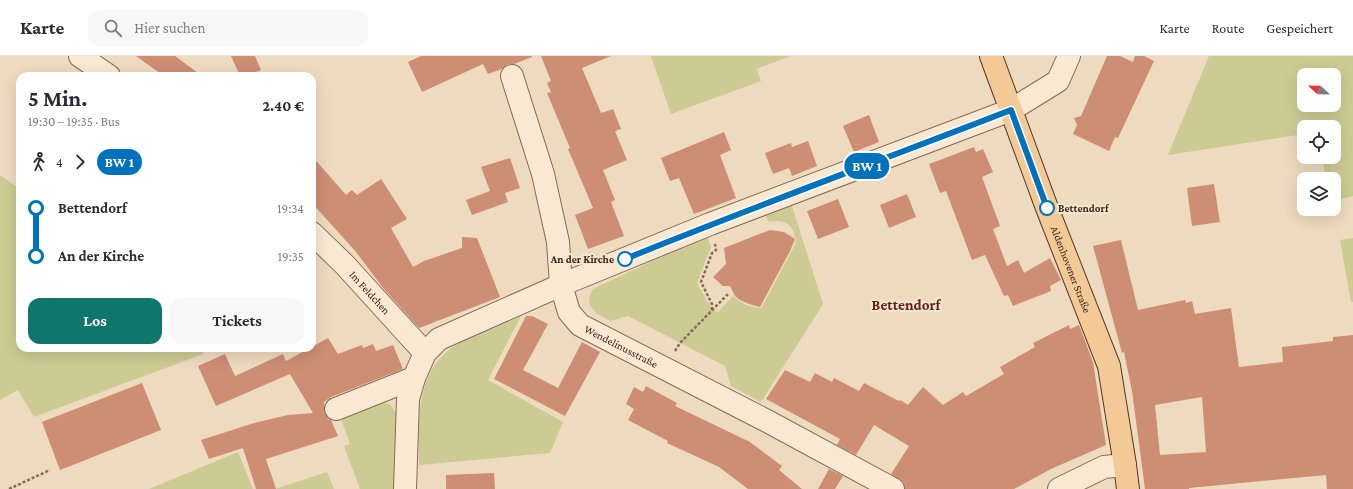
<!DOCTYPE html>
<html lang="de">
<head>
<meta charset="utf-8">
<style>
  :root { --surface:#fff; --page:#f7f7f7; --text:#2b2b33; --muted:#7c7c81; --line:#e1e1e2; --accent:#0f766e }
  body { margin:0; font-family:"Crimson Pro",serif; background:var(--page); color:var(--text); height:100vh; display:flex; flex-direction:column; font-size:15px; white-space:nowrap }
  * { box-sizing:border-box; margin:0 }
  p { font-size:13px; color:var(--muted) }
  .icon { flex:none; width:22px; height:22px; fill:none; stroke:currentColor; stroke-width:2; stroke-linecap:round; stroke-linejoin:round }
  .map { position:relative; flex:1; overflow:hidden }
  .sheet { position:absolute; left:16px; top:16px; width:300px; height:280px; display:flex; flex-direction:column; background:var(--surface); border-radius:12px; box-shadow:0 4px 16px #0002 }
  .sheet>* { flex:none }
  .badge { padding:0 8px; border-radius:13px; font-size:14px; line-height:26px }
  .needle { width:26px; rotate:292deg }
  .fabs { position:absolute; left:1297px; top:12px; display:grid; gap:8px }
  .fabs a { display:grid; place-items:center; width:44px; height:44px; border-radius:8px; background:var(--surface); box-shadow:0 4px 16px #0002; font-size:20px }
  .map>.badge { position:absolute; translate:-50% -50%; box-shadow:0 0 0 2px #fff }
  .legs { display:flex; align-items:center; gap:6px; height:44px; padding:0 12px; font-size:13px }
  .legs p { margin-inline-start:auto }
  .overview { display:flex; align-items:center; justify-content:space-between; height:68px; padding:0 12px }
  h1 { font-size:22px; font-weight:700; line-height:30px }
  .primary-button { display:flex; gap:8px; margin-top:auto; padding:8px 12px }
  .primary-button a { flex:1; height:46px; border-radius:12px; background:var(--accent); color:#fff; font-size:16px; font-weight:700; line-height:46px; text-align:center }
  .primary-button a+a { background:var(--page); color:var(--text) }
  ul { padding:0 12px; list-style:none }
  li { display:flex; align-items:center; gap:14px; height:48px; font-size:15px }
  li i { display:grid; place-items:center; width:6px; height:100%; margin:0 5px; background:currentColor }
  li i::after { content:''; width:10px; height:10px; margin:-5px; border:3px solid; border-radius:50%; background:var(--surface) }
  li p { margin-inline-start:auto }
  li:first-child i { background:linear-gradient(#0000 50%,currentColor 0) }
  li:last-child i { background:linear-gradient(currentColor 50%,#0000 0) }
  header { display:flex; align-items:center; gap:24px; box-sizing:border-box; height:56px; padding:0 20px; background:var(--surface); border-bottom:1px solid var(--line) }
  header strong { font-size:19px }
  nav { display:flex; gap:22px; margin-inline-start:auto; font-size:14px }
  .search { width:280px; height:36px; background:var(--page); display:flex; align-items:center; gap:10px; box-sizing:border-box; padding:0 14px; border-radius:12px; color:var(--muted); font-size:15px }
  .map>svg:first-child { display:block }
  .green { fill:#cccb93; fill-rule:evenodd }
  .building { fill:#cd8e74; fill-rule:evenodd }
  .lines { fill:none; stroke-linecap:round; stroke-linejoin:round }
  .minor-casing { stroke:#876a57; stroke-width:24 }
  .major-casing { stroke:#54392c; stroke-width:24 }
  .path { stroke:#876a57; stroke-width:2.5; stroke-dasharray:3 2; stroke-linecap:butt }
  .minor { stroke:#f9e8d2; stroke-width:22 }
  .major { stroke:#f3c996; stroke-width:22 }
  .line-1-casing { stroke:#fff; stroke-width:9 }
  .line-1 { stroke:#0072bc; stroke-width:6 }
  .stop-1-dot { fill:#fff; stroke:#0072bc; stroke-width:2 }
  .labels { text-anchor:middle; stroke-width:4; stroke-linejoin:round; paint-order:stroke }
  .stop-label { font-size:11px; font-weight:bold; fill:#36251c; stroke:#f6e5cf; text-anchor:start }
  .street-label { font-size:11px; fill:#36251c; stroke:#f6e5cf }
  .district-label { font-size:15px; font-weight:bold; fill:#63211b; stroke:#f6e5cf }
</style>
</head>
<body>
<header>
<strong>Karte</strong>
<div class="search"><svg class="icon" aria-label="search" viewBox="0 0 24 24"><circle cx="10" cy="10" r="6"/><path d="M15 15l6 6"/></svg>Hier suchen</div>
<nav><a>Karte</a><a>Route</a><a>Gespeichert</a></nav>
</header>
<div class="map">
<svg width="1353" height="433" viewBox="0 0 1353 433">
  <rect width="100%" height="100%" fill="#eedabf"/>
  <!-- green -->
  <g class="green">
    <path d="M651,0H791L757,13L761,25L671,58Z"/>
    <path d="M1209,0H1353V140L1334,145V123H1327L1321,101H1334V71H1304V78L1168,99ZM1304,19H1334V49H1304Z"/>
    <path d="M0,119L20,133V292H201L203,298L34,361L18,334L0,344Z"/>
    <path d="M792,150L823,248L761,346L731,330L725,310L628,260L610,265C596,257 582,251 593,233L707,179L711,191L697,227L708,247L717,257L733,240C740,247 751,252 761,252L763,249L796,187C795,170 786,162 769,166L766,160Z"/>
    <path d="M1353,182V246H1351L1340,184Z"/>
    <path d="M521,260L488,324L563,366L550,397L419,409C419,366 414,315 456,289C462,285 469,283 476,280C491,273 506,267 521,260Z"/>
    <path d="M382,345L391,349L396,357L395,433H360L344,390L350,388L341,363Z"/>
    <path d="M238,396L253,433H149Z"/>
    <path d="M327,416L334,433H275Z"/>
  </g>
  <!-- building -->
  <g class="building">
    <path d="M136,0H175L202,20H164Z"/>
    <path d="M231,0H255L261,14L247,20H240Z"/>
    <path d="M421,0H532V1L514,8H508L502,13L488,18L483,8L422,36L408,6Z"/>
    <path d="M541,0H611L582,12L601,57L613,53L621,73L615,75L627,104L603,114L615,144L611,146L624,180L588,193L575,159L593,152L568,93L570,92L547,37L551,36L547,27L551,25Z"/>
    <path d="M1107,0H1120L1133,6L1135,0H1144L1154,5L1118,82L1115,81L1109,95L1073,78L1077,69L1074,62L1081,60Z"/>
    <path d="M869,59L879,86L854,96L843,70Z"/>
    <path d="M724,76L731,94L720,99L736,142L694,158L679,122L670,125L661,102Z"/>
    <path d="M808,85L817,110L792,120L789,112L773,118L765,97L791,87L792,91Z"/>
    <path d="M974,91L976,96L983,93L993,116L982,121L1000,170L993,173L1007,210L1018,204L1024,217L1050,202L1061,224L1050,230L1051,235L1013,250L1008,239L1004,240L985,199L972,204L946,135L940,137L929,108Z"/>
    <path d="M312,100L346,139L352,134L357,139L381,123L407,163L391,172L413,211L424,205L462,192V181L477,182L500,241L419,272L384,233L356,196L312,147Z"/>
    <path d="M510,102L520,132L505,137L508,146L472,159L466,144L490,135L481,111Z"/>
    <path d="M1214,128L1220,166L1192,170L1187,132Z"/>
    <path d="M907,138L916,161L889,172L880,149Z"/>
    <path d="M838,143L849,171L818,183L807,155Z"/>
    <path d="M770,174L784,176L795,183L790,195L760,251L749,248L740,244L735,240L730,230H723L713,221L726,208L724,192Z"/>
    <path d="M1121,184L1138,254L1185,244L1186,247L1192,245L1195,258L1231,252L1239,311L1283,306L1282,291L1333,285V281L1353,279V433H1327L1326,419L1189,432V433H1145L1132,335L1124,296L1122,297L1093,190ZM1202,341L1206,396L1160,399L1155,349Z"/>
    <path d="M526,260H532L548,268L523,314L558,332L582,286L600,296L565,360L494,323Z"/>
    <path d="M1069,269L1070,273L1079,269L1093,306L1106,389L1051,413L1014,433H905L903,426L891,418L909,390L874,369L856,399L837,389L840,383L766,343L785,314L810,326L815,317L832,326L834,322L859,335L864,327L899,345L900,344L908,349L923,331L943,349L963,336L966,340L1004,318L1000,311L1035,291L1033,287Z"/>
    <path d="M328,282L338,298L362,289L363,292L373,288L376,295L393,289L403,313L331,341L324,346L325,358L328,363L331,364L338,380L266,403L276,433H256L243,392L209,403L201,384L254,367L288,359L313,357L290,318L216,350L198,310L225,298L235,320L283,298L286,305Z"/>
    <path d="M142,327L161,374L60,414L42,366Z"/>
    <path d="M646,330L677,347L675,350L750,386L782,410L779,414L802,433H748L719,411L667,387L668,385L628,364L634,353L626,348L634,331L643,336Z"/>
    <path d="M829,413L843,420L835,433H818Z"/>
    <path d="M494,417L495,433H446V419Z"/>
  </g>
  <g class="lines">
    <!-- minor casing -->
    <g class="minor-casing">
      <g id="minor">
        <path d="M80,0L109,20"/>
        <path id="s1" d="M512,20L543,118L558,186L561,229L569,256L580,269L767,365L893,433"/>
        <path id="s2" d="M312,177L345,209L425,297"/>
        <path d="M336,353L414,322"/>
        <path d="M405,433L408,343L414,322L425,297L439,283L561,229L710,168L1011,54L1058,25L1069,0"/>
        <path d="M1059,433L1104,411L1125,409"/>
      </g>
    </g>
    <!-- major casing -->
    <g class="major-casing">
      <g id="major">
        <path id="s3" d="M991,0L1047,152L1109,310L1125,409L1128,433"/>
      </g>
    </g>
    <!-- path -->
    <g class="path">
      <path d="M712,254V248L701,226L712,197L716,194L715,188"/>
      <path d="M675,295L680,287L729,237"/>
      <path d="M9,433L50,414"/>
    </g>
    <!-- minor -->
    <use href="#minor" class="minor"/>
    <!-- major -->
    <use href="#major" class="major"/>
  </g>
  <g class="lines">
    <!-- line-1 casing -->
    <g class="line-1-casing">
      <path id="line-1" d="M625,203C753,151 882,104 1011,54L1047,152"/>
    </g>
    <!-- line-1 -->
    <use href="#line-1" class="line-1"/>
  </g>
  <!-- markers -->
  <g class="stop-1-dot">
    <circle cx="1047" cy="152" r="7"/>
    <circle cx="625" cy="203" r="7"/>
  </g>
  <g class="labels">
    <!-- stop labels -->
    <g class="stop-label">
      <text x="1058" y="156">Bettendorf</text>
      <text x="614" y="207" text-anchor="end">An der Kirche</text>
    </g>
    <!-- street labels -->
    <g class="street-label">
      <text dy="4" stroke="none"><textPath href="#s3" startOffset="228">Aldenhovener Straße</textPath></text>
      <text dy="4" stroke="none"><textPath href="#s2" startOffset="83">Im Feldchen</textPath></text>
      <text dy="4" stroke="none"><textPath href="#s1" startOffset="307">Wendelinusstraße</textPath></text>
    </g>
    <!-- district labels -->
    <g class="district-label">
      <text x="906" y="254">Bettendorf</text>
    </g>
  </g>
</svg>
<div class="fabs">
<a><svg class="needle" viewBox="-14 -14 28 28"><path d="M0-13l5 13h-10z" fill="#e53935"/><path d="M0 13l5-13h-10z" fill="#7c7c81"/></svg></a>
<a><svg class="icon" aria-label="locate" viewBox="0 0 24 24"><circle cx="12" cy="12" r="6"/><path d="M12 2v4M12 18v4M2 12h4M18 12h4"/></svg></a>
<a><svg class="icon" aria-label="layers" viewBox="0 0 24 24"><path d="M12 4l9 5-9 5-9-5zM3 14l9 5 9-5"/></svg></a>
</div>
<b class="badge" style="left:867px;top:110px;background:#0072bc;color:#fff">BW 1</b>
<section class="sheet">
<div class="overview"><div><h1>5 Min.</h1><p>19:30 – 19:35 · Bus</p></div><b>2.40 €</b></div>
<div class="legs"><svg class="icon" aria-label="walk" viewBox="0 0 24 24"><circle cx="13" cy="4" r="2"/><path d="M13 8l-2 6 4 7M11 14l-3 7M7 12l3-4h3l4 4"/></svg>4<svg class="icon" aria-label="forward" viewBox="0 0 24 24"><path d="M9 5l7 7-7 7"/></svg><b class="badge" style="background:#0072bc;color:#fff">BW 1</b></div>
<ul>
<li><i style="color:#0072bc"></i><b>Bettendorf</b><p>19:34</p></li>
<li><i style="color:#0072bc"></i><b>An der Kirche</b><p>19:35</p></li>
</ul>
<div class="primary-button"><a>Los</a><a>Tickets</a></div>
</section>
</div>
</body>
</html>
